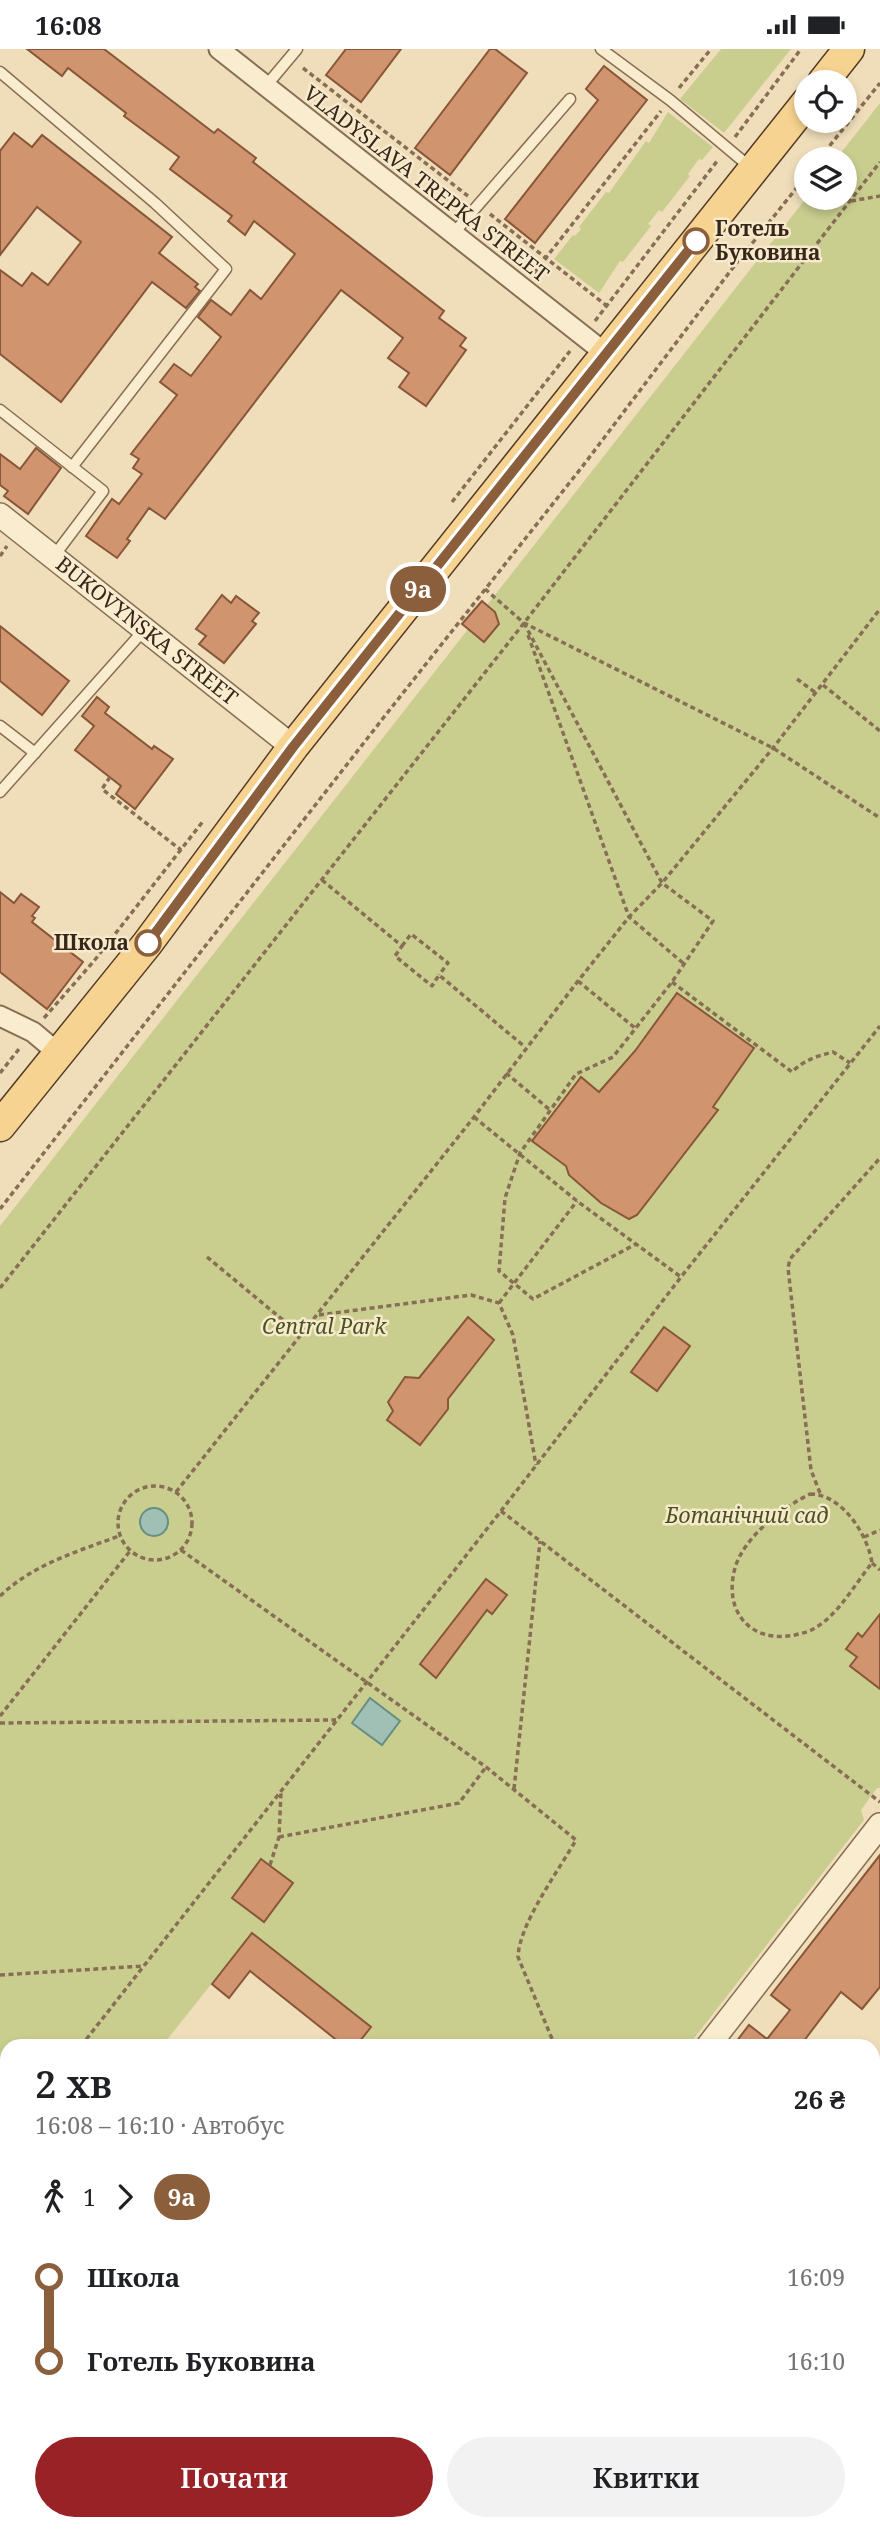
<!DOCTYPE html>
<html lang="uk">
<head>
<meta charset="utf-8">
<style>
  :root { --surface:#fff; --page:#f2f2f2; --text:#202124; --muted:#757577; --accent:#992226 }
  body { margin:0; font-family:"Noto Serif",serif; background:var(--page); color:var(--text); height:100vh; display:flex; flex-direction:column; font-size:26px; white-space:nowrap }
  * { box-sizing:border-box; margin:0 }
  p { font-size:23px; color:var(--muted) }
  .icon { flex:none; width:38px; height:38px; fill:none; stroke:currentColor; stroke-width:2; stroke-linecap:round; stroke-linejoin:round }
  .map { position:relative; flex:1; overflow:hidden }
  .panel { position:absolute; left:0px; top:1990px; width:880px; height:492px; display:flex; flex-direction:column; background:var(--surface); border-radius:21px 21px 0 0; box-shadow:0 4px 10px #0003 }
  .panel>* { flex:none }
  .badge { padding:0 14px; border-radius:23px; font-size:24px; line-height:46px }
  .tools { position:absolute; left:794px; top:21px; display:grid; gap:14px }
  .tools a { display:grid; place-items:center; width:63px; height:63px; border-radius:50%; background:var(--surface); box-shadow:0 4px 10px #0003; font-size:35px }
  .map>.badge { position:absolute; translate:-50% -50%; box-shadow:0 0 0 4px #fff }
  .legs { display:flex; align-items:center; gap:10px; height:77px; padding:0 35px; font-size:23px }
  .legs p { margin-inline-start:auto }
  .headline { display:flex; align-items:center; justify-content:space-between; height:119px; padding:0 35px }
  h1 { font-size:38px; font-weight:600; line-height:52px }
  .primary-button { display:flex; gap:14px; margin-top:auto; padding:14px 35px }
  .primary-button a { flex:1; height:80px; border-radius:42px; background:var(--accent); color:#fff; font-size:28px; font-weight:600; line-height:80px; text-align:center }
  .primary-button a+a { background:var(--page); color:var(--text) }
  ul { padding:0 35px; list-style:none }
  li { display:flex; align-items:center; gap:24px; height:84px; font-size:26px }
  li i { display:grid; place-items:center; width:10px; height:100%; margin:0 9px; background:currentColor }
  li i::after { content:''; width:18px; height:18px; margin:-9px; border:5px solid; border-radius:50%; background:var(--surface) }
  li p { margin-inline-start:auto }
  li:first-child i { background:linear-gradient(#0000 50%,currentColor 0) }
  li:last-child i { background:linear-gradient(currentColor 50%,#0000 0) }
  .status { display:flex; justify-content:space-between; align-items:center; height:49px; padding:0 35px; background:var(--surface); direction:ltr }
  .status svg { height:19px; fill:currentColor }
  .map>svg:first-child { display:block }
  .green { fill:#c9ce8f }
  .water { fill:#a0c0b6; stroke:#678e83; stroke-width:2 }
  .building { fill:#d0946f; stroke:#885639; stroke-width:2 }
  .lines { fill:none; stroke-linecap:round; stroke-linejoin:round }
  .service-casing { stroke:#876e54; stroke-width:13 }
  .minor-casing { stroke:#876e54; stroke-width:23 }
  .tertiary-casing { stroke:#876e54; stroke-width:26 }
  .secondary-casing { stroke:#694f38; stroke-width:30 }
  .primary-casing { stroke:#543c29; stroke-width:33 }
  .path { stroke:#876e54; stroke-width:3.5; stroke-dasharray:5 3.5; stroke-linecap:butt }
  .service { stroke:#faecce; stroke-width:10 }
  .minor { stroke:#faecce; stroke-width:19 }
  .tertiary { stroke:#faecce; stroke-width:23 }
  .secondary { stroke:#faecce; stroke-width:26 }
  .primary { stroke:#f6d390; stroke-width:30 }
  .line-1-casing { stroke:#fff; stroke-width:16 }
  .line-1 { stroke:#8b5e3c; stroke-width:10 }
  .stop-1-dot { fill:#fff; stroke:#8b5e3c; stroke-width:3.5 }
  .labels { text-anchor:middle; stroke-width:5; stroke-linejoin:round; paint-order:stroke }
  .street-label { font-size:21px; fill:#36271a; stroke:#f7e9cb }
  .stop-label { font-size:21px; font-weight:bold; fill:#36271a; stroke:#f7e9cb; text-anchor:start }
  .park-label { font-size:21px; font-style:italic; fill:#485320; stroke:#f7e9cb }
</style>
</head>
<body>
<div class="status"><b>16:08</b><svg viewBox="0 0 49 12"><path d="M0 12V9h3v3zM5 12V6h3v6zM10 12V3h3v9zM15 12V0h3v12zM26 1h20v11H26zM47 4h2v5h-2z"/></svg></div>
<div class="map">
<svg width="880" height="2480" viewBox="0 0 880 2480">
  <rect width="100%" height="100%" fill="#f0debb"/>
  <!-- green -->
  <g class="green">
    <path d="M721,0H791L724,84L680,50Z"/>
    <path d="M880,54V1739H877L861,1761L864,1771L688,1997H356L371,1978L252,1884L162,1997H7V2139L0,2134V1177L807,148L845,149V110H836Z"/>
    <path d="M668,63L713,98L702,111L699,110L688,125L690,127L662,163L659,161L648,175L651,177L623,213L620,212L599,244L554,210L573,186L575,187L581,180L579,178L606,143L609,144L646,92L649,94Z"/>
    <path d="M880,2411V2480H825L829,2475L873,2474V2419Z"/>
  </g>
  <!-- water -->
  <g class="water">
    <circle cx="154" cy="1473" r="14"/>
    <path d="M370,1649L400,1672L382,1696L352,1674Z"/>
  </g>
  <!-- building -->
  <g class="building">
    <path d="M27,0H104L214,84L218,80L256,109L253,113L444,262L439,269L466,289L460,297L466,301L426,357L399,338L409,324L388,309L403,289L341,241L165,470L149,459L127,490L130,492L117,509L86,487L112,450L119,455L142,425L133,419L139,410L131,405L177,346L160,333L174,315L191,327L221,288L198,268L211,251L231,266L250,241L261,250L295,205L254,172L245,186L228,172L232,167L170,120L179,108L124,67L126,64L68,19L62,27Z"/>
    <path d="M346,0H401L361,53L326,26Z"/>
    <path d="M490,0H495L527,24L450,126L415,99Z"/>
    <path d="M604,17L647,51L535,194L505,170L598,51L586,40Z"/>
    <path d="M14,84L32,98L42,86L172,188L159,204L198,235L195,238L200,242L186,259L152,233L61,353L0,305V221L22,237L32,224L48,236L81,193L37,158L0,206V102Z"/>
    <path d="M36,399L61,419L28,465L4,447L8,442L0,436V405L20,420Z"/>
    <path d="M222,546L231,554L236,547L259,564L252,572L256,575L224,614L199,595L206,587L196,580Z"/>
    <path d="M482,552L495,563L499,575L484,593L462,575Z"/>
    <path d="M0,577L69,632L42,666L0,632Z"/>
    <path d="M97,648L109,658L105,664L152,700L154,697L173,710L135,760L116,745L121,737L75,701L94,677L82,667Z"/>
    <path d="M0,843L14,854L21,845L39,858L32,867L35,869L32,873L83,913L47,960L0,923Z"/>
    <path d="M677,944L754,999L713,1058L718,1061L637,1166L629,1170L601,1154L569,1126L566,1117L532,1092L581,1028L599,1043L635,1002Z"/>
    <path d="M468,1268L494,1291L448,1350V1360L420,1396L387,1371L393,1362L388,1353L405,1328L419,1329Z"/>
    <path d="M664,1278L690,1297L657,1342L631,1323Z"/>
    <path d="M486,1530L507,1546L492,1565L487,1561L436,1629L420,1615Z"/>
    <path d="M880,1565V1640L850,1617L857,1608L846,1600L858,1584L862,1588Z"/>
    <path d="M880,1806V1938L862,1960L841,1943L800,1997H733L749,1976L767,1990L790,1961L771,1946Z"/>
    <path d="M261,1810L293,1834L264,1873L232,1849Z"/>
    <path d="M252,1884L371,1978L356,1997H344L250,1922L229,1949L212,1935Z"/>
  </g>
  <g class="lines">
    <!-- service casing -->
    <g class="service-casing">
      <g id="service">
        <path d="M601,0L670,51L750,118"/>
        <path d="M0,23L155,154L226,220L72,418"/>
        <path d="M266,37L297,0"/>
        <path d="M453,185L570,50"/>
        <path d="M0,361L103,442L54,507"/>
        <path d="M0,677L35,704"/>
        <path d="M0,743L144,581"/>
        <path d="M873,2306L880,2312"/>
        <path d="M0,2369L7,2367"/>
        <path d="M873,2406L880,2397"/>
        <path d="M815,2480L819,2474"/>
      </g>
    </g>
    <!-- minor casing -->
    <g class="minor-casing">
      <g id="minor">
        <path d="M219,0L605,304"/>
        <path d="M0,967L33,983L58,1004"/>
        <path d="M0,2318L7,2351"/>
        <path d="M36,2474L37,2480"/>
      </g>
    </g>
    <!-- tertiary casing -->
    <g class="tertiary-casing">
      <g id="tertiary">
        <path id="s1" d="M0,466L293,698"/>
        <path d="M708,1997L880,1776"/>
        <path d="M873,2144L880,2136"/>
        <path d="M179,2480L202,2474"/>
        <path d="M608,2480L612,2474"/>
      </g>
    </g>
    <!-- secondary casing -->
    <g class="secondary-casing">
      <g id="secondary">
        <path d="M0,2196L7,2202"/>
        <path d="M357,2474L364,2480"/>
      </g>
    </g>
    <!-- primary casing -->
    <g class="primary-casing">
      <g id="primary">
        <path d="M823,33L849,0"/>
        <path d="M0,1077L147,895L293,698L807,53"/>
      </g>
    </g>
    <!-- path -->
    <g class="path">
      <path d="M303,19L468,147"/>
      <path d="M679,39L711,0"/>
      <path d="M735,88L801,0"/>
      <path d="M819,110L880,34"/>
      <path d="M851,152L880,147"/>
      <path d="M490,165L607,257"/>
      <path d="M534,224L661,62"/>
      <path d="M595,272L718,111"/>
      <path d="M452,453L570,302"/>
      <path d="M0,507L7,497"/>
      <path d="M485,540L524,574L773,699L880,769"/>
      <path d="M524,574L662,834L713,872L672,933L613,1008L576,1025L520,1104L505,1149L499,1222L533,1250L636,1195"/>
      <path d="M528,586L629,868L683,914"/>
      <path d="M797,630L816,644"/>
      <path d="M823,636L880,682"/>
      <path d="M110,728L102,740L181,801"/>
      <path d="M322,831L402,897L395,907L432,937L439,926L525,998"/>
      <path d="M402,897L411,885L448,914L439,926"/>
      <path d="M578,932L635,979"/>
      <path d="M672,933L792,1023C804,1011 817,1007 833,1003L850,1014"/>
      <path d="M44,969L94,912L204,771"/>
      <path d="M0,1024L19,1000"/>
      <path d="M506,1024L550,1061"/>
      <path d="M474,1068L577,1152L681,1228"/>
      <path d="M0,1160L384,668L582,418L738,212L807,126"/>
      <path d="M207,1208L301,1286"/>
      <path d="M0,1239L524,574L880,113"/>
      <path d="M499,1254L577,1152"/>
      <path d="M319,1266L471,1246L499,1254L513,1286L536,1416"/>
      <circle cx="155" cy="1474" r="37"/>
      <path d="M176,1443L474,1068L578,932L629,868L662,834L773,699L880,560"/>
      <path d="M820,1444L811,1421L788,1219L790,1210L880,1109"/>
      <path d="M810,1445C842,1445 868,1486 872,1514C855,1535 838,1566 815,1579C809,1583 802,1584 795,1586C750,1595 723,1562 735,1519C744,1488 782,1459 810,1445Z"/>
      <path d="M501,1462L880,1753"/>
      <path d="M864,1488L880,1481"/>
      <path d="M181,1501L486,1718L576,1791C559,1821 519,1875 518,1908L555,1997"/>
      <path d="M872,1514L880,1521"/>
      <path d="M0,1547C34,1515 76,1503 119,1487"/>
      <path d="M0,1667L130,1502"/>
      <path d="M0,1674L336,1671"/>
      <path d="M514,1740L540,1492"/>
      <path d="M279,1788L459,1754L486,1718"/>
      <path d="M270,1816L279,1788L281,1743"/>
      <path d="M0,1926L144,1917"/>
      <path d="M81,1997L501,1462L681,1228L880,977"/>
      <path d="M0,2067L7,2068"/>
      <path d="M0,2149L7,2155"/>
      <path d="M0,2233L7,2239"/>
      <path d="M0,2401L7,2431"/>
      <path d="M311,2474L318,2480"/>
      <path d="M407,2474L414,2480"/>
    </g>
    <!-- service -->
    <use href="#service" class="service"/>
    <!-- minor -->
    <use href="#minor" class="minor"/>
    <!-- tertiary -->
    <use href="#tertiary" class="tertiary"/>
    <!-- secondary -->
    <use href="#secondary" class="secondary"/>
    <!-- primary -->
    <use href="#primary" class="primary"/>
  </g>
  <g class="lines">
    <!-- line-1 casing -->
    <g class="line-1-casing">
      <path id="line-1" d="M148,894L293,698L696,192"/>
    </g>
    <!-- line-1 -->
    <use href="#line-1" class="line-1"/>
  </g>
  <!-- markers -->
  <g class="stop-1-dot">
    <circle cx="696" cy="192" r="12"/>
    <circle cx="148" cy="894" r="12"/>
  </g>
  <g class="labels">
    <!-- street labels -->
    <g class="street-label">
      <text transform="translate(426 135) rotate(38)" y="7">VLADYSLAVA TREPKA STREET</text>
      <text dy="7" stroke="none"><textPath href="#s1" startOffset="187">BUKOVYNSKA STREET</textPath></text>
    </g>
    <!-- stop labels -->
    <g class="stop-label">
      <text x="715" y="187">Готель<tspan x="715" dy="24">Буковина</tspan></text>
      <text x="129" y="901" text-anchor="end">Школа</text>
    </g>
    <!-- park labels -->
    <g class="park-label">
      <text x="324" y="1285">Central Park</text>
      <text x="747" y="1474">Ботанічний сад</text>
    </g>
  </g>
</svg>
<div class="tools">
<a><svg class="icon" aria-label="locate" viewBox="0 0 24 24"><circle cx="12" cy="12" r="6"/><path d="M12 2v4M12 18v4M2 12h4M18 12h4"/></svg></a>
<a><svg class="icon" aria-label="layers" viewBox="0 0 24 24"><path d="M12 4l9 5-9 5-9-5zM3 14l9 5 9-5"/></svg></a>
</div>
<b class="badge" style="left:418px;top:540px;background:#8b5e3c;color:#fff">9а</b>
<section class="panel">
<div class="headline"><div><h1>2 хв</h1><p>16:08 – 16:10 · Автобус</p></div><b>26 ₴</b></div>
<div class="legs"><svg class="icon" aria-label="walk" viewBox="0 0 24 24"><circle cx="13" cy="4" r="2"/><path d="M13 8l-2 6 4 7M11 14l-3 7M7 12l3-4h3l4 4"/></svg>1<svg class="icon" aria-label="forward" viewBox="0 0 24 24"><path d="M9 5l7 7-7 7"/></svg><b class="badge" style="background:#8b5e3c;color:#fff">9а</b></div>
<ul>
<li><i style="color:#8b5e3c"></i><b>Школа</b><p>16:09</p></li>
<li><i style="color:#8b5e3c"></i><b>Готель Буковина</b><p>16:10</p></li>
</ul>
<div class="primary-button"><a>Почати</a><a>Квитки</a></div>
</section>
</div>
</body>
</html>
